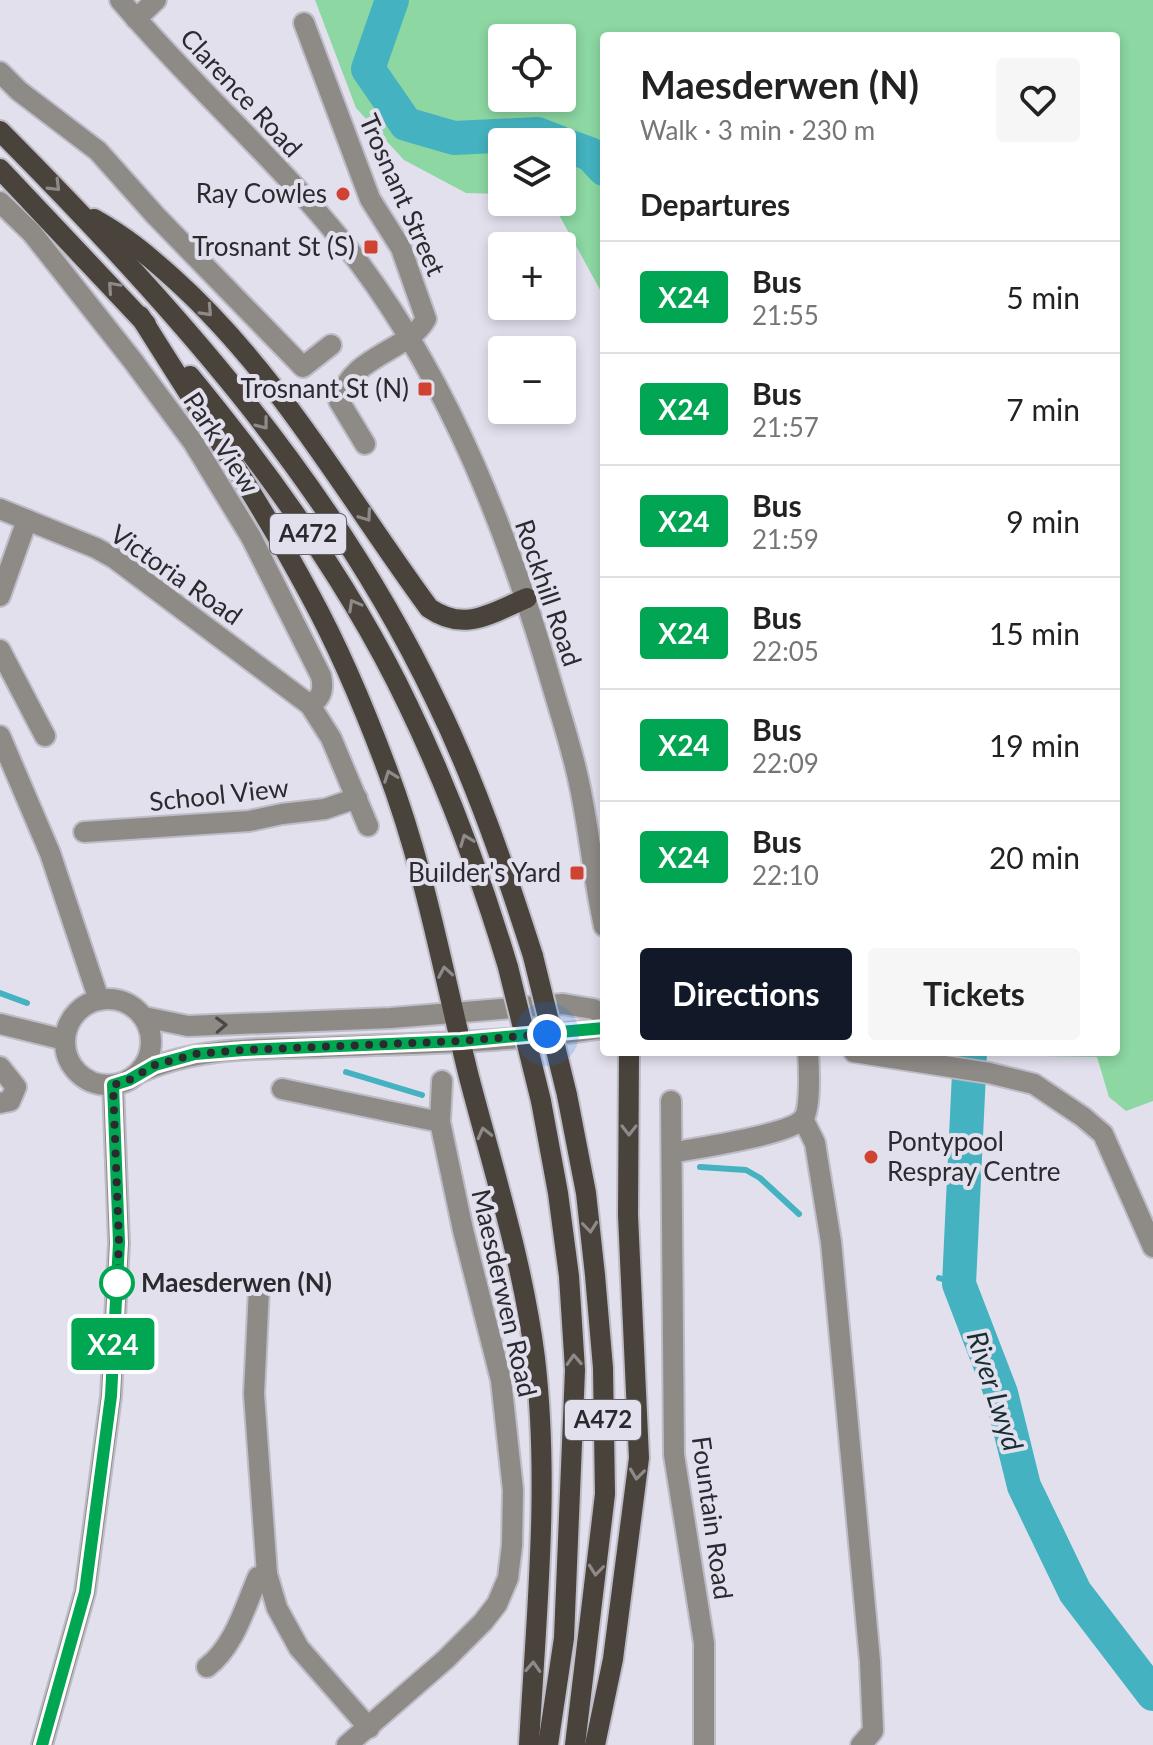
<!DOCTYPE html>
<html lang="en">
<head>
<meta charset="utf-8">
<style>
  :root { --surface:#fff; --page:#f6f6f6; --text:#222; --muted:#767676; --line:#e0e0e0; --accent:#111827 }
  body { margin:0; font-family:Lato,sans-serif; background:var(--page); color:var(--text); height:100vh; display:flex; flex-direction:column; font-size:30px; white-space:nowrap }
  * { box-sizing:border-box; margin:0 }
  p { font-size:26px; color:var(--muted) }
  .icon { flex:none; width:44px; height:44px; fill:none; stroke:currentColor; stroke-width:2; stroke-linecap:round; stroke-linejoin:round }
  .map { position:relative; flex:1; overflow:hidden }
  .details { position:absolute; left:600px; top:32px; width:520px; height:1024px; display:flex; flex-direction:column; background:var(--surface); border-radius:8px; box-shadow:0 4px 12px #0003 }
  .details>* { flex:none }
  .badge { padding:0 16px; border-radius:6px; font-size:28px; line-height:52px }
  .controls { position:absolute; left:488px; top:24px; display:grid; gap:16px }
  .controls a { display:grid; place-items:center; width:88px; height:88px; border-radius:8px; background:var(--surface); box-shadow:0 4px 12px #0003; font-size:40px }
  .you { position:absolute; width:40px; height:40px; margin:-20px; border:6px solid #fff; border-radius:50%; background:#1a73e8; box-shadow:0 0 0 12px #1a73e833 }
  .map>.badge { position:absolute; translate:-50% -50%; box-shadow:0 0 0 4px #fff }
  h2 { padding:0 40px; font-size:30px; line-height:72px }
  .round { display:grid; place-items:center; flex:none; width:84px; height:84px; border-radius:8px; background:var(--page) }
  .headline { display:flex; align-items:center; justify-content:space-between; height:136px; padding:0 40px }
  h1 { font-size:38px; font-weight:700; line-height:60px }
  .primary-button { display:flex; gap:16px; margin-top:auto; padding:16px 40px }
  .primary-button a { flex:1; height:92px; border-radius:8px; background:var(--accent); color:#fff; font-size:32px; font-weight:700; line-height:92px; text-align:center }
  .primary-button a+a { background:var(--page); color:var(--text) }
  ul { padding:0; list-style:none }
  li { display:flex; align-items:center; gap:24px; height:112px; padding:0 40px; border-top:2px solid var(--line) }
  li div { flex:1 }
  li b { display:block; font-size:30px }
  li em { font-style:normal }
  li .badge { min-width:88px; font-weight:700; text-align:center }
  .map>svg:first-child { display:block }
  .green { fill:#8cd7a2; fill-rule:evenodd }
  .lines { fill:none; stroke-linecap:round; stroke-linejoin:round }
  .stream { stroke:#44b2c0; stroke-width:6 }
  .river { stroke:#44b2c0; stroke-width:34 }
  .minor-casing { stroke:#bdbcc7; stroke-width:24 }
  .major-casing { stroke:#bdbcc7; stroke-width:24 }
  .minor { stroke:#8e8a86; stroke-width:20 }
  .major { stroke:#4a433c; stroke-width:20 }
  .major-bridge-casing { stroke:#bdbcc7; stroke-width:24; stroke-linecap:butt }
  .major-bridge { stroke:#4a433c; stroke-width:20 }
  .oneway { stroke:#8e8a8c }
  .oneway2 { stroke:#494749 }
  .line-casing { stroke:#fff; stroke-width:18 }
  .line { stroke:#00a651; stroke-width:12 }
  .walk { stroke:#2b2a2f; stroke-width:8; stroke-dasharray:0 14.4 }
  .poi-dot { fill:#d04333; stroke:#e2e0ed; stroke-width:3 }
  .stop-dot { fill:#fff; stroke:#00a651; stroke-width:4 }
  .labels { text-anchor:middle; stroke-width:8; stroke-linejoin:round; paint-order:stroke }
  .shield { fill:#e2e0ed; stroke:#626168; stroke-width:2 }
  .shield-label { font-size:24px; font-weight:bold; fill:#2b2a2f }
  .street-label { font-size:26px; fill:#2b2a2f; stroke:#e2e0ed }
  .poi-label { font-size:26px; fill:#2b2a2f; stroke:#e2e0ed; text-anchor:end }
  .stop-label { font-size:26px; font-weight:bold; fill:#2b2a2f; stroke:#e2e0ed; text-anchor:start }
  .water-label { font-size:28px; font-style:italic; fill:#162e32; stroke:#e2e0ed }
</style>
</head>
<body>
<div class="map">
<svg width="1153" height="1745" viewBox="0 0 1153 1745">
  <rect width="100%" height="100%" fill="#e2e0ed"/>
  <!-- green -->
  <path class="green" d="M315,0H1153V1101L1126,1111L1109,1097L1097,1057L986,1055L985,1052H1116V36H604V297L552,202H562V142H502V194L466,193L404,160L356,108ZM502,38H562V98H502Z"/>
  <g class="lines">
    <!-- stream -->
    <g class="stream">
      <path d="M0,993L27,1003"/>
      <path d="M346,1072L422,1095"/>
      <path d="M700,1167L746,1170L760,1178L799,1214"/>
      <path d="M939,1278L959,1284"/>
    </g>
    <!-- river -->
    <g class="river">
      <path d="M392,0L368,69L406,124L454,138L537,134L558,142"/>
      <path d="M562,144L590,154L604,169"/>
      <path d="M970,1052L959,1284L1001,1393L1024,1486L1075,1592L1153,1694"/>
    </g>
    <!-- minor casing -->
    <g class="minor-casing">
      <g id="minor">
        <path d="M120,0C197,91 288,169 360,264C453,389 509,536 552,685C561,716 571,746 578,778C589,827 593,877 604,926"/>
        <path d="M136,19L156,0"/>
        <path d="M304,23L370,199L401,248L426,319C408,352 352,354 339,401L365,444"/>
        <path d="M0,72L19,91L98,151L155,215L303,367L331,345"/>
        <path d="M0,202L32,233L133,361L193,442L251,537L321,676C324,689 322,698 310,705L331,738L368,826"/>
        <path d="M0,509L96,548L114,558L310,705"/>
        <path d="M0,596L27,520"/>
        <path d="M0,650L45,736"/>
        <path d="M0,736L50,853L99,1000"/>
        <path d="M84,832L249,821L282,814L325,809L357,798"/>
        <circle cx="108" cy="1042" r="43"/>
        <path d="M144,1017L188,1026L391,1018L563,1004L593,1009L604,1014"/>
        <path d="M0,1024L65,1040"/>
        <path d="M854,1052L989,1073L1034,1084L1083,1117L1103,1134L1153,1247"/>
        <path d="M0,1067L16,1087L10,1101L0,1103"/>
        <path d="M139,1073C196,1046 263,1049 324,1047C417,1043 512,1043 604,1028"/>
        <path d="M282,1089L440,1122L463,1230L501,1380L513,1490L512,1545L508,1578L497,1604L483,1622L446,1659L347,1745"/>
        <path d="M671,1101L674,1455L704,1643V1745"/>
        <path d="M803,1119L815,1143L831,1242L870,1661L873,1731L861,1745"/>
        <path d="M440,1122L442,1081"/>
        <path d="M672,1153C696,1148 789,1135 803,1119C811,1110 809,1066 808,1052"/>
        <path d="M259,1288L254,1394L267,1574L277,1608L299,1648L369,1728"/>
        <path d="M207,1667C234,1647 245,1607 258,1577L267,1574"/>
        <path d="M42,1745L85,1592L111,1396L119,1243L113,1085"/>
      </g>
    </g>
    <!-- major casing -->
    <g class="major-casing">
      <g id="major">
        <path d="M0,131C169,301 332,482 436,701C476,783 505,869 533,956"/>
        <path d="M0,169L146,324"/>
        <path d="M94,219C126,237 145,253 172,277C278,372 346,495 429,608C465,633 491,613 527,598"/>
        <path d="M140,316C197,408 259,499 310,595C340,650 365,710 387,769C425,869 443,973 469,1077C493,1169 523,1263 535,1358C550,1486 536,1617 529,1745"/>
        <path d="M190,376C273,477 352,587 408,705C449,790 481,877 508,967"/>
        <path d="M567,1095L586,1193L595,1275L603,1368L605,1494L575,1745"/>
        <path d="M541,1101L558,1193L569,1276L575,1370L564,1638L548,1745"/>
        <path d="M595,1745L613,1659L639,1458L628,1215L629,1052"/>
      </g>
    </g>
    <!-- minor -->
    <use href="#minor" class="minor"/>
    <!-- major -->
    <use href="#major" class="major"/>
    <!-- major-bridge casing -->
    <g class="major-bridge-casing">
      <g id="major-bridge">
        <path d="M533,956L567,1095"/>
        <path d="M508,967L541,1101"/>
      </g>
    </g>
    <!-- major-bridge -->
    <use href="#major-bridge" class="major-bridge"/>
  </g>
  <!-- one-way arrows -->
  <defs><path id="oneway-chevron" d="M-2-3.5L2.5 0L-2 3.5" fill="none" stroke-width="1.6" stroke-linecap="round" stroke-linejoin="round" transform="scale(2)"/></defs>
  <g class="oneway">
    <use href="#oneway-chevron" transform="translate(55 186) rotate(45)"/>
    <use href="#oneway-chevron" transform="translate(113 287) rotate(-132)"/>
    <use href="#oneway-chevron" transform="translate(207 311) rotate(47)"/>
    <use href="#oneway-chevron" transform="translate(263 424) rotate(52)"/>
    <use href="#oneway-chevron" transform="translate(366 516) rotate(55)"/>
    <use href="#oneway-chevron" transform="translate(354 605) rotate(-119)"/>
    <use href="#oneway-chevron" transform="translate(390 776) rotate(-110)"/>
    <use href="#oneway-chevron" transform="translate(466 840) rotate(-111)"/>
    <use href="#oneway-chevron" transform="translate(445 972) rotate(-100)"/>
    <use href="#oneway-chevron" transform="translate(629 1130) rotate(90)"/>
    <use href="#oneway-chevron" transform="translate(484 1133) rotate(-104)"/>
    <use href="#oneway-chevron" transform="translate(590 1227) rotate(84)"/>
    <use href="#oneway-chevron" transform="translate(574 1360) rotate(-93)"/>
    <use href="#oneway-chevron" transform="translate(637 1474) rotate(97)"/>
    <use href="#oneway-chevron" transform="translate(596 1570) rotate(96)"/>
    <use href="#oneway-chevron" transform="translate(533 1667) rotate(-87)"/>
  </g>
  <use class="oneway2" href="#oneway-chevron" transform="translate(221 1025) rotate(-2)"/>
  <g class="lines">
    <!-- line casing -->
    <g class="line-casing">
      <path id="line" d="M42,1745L85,1592L111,1396L119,1243L113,1085L129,1080L155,1065L195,1054L244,1050L461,1041L604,1028"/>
    </g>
    <!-- line -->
    <use href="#line" class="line"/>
    <!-- walk -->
    <path class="walk" d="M117,1283L119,1243L113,1085L129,1080L155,1065L195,1054L244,1050L461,1041L547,1034"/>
  </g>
  <!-- markers -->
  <g class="poi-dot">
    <circle cx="343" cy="194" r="8"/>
    <rect x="363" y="239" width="16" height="16" rx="4"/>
    <rect x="417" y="381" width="16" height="16" rx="4"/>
    <rect x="569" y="865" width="16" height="16" rx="4"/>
    <circle cx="871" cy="1157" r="8"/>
  </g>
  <circle class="stop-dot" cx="117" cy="1283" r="16"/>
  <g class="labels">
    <!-- shield labels -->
    <g class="shield">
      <rect x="270" y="514" width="76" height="40" rx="6"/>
      <rect x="565" y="1400" width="76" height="40" rx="6"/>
    </g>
    <g class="shield-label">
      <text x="308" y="542">A472</text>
      <text x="603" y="1428">A472</text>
    </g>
    <!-- street labels -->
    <g class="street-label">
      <text transform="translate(241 93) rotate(47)" y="9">Clarence Road</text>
      <text transform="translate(402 195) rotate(66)" y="9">Trosnant Street</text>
      <text transform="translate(221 443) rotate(57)" y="9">Park View</text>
      <text transform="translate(176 575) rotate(35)" y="9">Victoria Road</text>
      <text transform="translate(548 593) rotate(71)" y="9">Rockhill Road</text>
      <text transform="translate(219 795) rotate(-6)" y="9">School View</text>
      <text transform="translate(504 1293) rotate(77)" y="9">Maesderwen Road</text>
      <text transform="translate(712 1518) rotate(82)" y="9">Fountain Road</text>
    </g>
    <!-- poi labels -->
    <g class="poi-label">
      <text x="327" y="203">Ray Cowles</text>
      <text x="355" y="256">Trosnant St (S)</text>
      <text x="409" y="398">Trosnant St (N)</text>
      <text x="561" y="882">Builder's Yard</text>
      <text x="887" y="1151" text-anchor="start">Pontypool<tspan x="887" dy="30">Respray Centre</tspan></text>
    </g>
    <!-- stop labels -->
    <g class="stop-label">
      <text x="141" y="1292">Maesderwen (N)</text>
    </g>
    <!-- water labels -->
    <g class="water-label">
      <text transform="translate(995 1391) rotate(72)" y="10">River Lwyd</text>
    </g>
  </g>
</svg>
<div class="controls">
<a><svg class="icon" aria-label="locate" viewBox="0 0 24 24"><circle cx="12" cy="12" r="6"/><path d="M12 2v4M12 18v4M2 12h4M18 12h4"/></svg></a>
<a><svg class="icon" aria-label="layers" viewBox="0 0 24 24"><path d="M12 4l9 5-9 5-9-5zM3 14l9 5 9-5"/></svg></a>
<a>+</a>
<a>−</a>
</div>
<div class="you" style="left:547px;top:1034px"></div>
<b class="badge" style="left:113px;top:1344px;background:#00a651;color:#fff">X24</b>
<section class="details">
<div class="headline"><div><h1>Maesderwen (N)</h1><p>Walk · 3 min · 230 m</p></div><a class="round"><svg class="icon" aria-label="heart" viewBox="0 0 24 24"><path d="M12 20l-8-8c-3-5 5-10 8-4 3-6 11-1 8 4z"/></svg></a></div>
<h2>Departures</h2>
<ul>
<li><span class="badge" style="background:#00a651;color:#fff">X24</span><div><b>Bus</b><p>21:55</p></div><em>5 min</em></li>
<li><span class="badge" style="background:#00a651;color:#fff">X24</span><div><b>Bus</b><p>21:57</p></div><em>7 min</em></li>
<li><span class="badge" style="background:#00a651;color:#fff">X24</span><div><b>Bus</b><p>21:59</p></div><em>9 min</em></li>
<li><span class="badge" style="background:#00a651;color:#fff">X24</span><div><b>Bus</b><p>22:05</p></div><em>15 min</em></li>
<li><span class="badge" style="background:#00a651;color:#fff">X24</span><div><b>Bus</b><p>22:09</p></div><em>19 min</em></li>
<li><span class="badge" style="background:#00a651;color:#fff">X24</span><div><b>Bus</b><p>22:10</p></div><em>20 min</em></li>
</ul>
<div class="primary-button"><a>Directions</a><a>Tickets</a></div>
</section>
</div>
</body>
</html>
